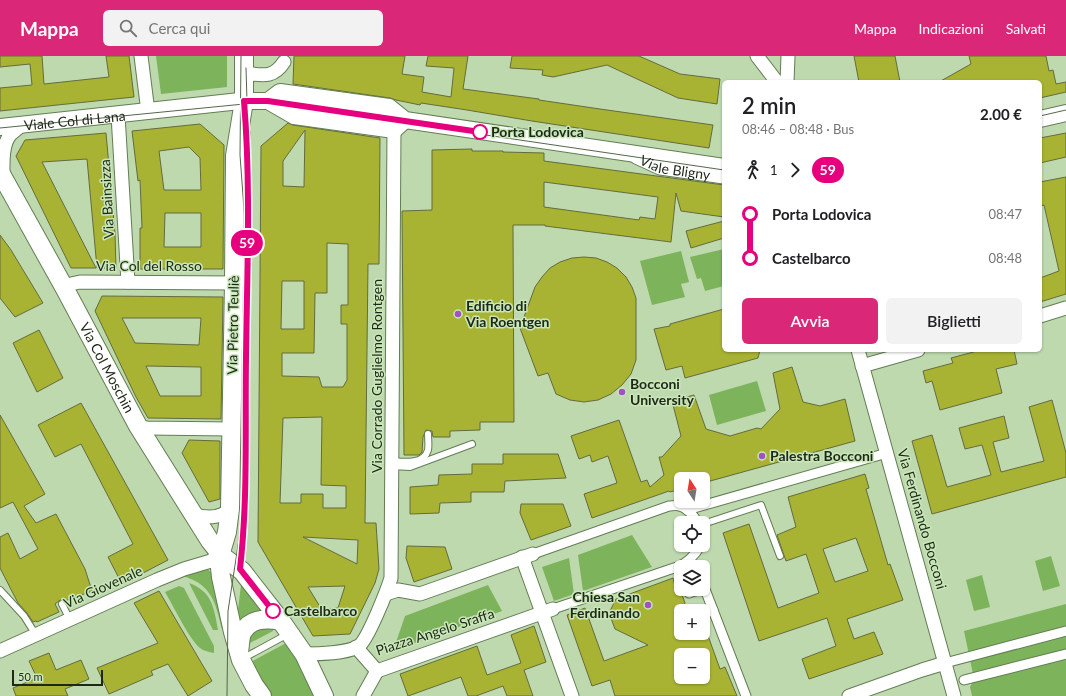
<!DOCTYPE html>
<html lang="it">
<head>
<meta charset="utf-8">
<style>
  :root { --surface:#fff; --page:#f2f2f2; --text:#202124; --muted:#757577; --accent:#db2777 }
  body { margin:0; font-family:Lato,sans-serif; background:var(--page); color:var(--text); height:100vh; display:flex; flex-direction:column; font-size:15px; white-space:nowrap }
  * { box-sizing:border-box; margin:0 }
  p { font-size:13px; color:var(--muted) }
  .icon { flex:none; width:22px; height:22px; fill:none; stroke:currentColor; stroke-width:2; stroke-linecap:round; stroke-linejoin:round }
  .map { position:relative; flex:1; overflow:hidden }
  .sheet { position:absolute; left:722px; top:24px; width:320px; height:272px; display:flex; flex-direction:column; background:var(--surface); border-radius:6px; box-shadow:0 1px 3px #0004 }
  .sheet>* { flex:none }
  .badge { padding:0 8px; border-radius:13px; font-size:14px; line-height:26px }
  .needle { width:26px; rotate:348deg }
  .controls { position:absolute; left:674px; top:416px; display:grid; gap:8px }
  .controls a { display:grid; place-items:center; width:36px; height:36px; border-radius:6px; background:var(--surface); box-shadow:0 1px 3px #0004; font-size:20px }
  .scale { position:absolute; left:12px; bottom:10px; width:91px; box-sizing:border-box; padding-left:4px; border:2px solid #1e2817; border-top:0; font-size:11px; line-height:14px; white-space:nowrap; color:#1e2817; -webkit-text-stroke:3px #cae7ba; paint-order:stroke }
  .map>.badge { position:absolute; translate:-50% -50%; box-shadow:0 0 0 2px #fff }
  .legs { display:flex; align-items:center; gap:6px; height:44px; padding:0 20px; font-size:13px }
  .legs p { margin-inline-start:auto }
  .head { display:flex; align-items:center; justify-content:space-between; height:68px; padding:0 20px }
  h1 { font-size:22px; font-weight:600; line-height:30px }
  .action { display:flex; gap:8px; margin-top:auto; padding:8px 20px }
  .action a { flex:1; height:46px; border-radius:6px; background:var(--accent); color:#fff; font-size:16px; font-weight:600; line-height:46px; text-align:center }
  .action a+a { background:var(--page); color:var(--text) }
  ul { padding:0 20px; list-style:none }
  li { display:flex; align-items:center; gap:14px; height:44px; font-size:15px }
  li i { display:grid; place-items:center; width:6px; height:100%; margin:0 5px; background:currentColor }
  li i::after { content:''; width:10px; height:10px; margin:-5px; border:3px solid; border-radius:50%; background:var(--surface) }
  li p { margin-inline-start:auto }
  li:first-child i { background:linear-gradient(#0000 50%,currentColor 0) }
  li:last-child i { background:linear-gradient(currentColor 50%,#0000 0) }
  header { display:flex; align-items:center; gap:24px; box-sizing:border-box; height:56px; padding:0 20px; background:var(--accent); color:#fff }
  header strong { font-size:19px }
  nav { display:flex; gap:22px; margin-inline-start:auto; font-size:14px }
  .search { width:280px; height:36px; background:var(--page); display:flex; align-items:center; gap:10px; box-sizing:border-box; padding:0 14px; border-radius:6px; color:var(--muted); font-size:15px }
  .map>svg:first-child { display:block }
  .green { fill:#7db35b }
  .building { fill:#a8b333; stroke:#656b3d; fill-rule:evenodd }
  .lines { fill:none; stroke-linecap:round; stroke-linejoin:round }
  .service-casing { stroke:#637d54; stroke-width:8 }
  .pedestrian-casing { stroke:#637d54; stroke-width:11 }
  .minor-casing { stroke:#637d54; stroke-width:15 }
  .tertiary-casing { stroke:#637d54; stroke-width:18 }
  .secondary-casing { stroke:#637d54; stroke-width:20 }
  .service { stroke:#fff; stroke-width:6 }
  .pedestrian { stroke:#fff; stroke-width:9 }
  .minor { stroke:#fff; stroke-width:13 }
  .tertiary { stroke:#fff; stroke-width:16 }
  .secondary { stroke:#fff; stroke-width:18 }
  .tram { stroke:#56664c; stroke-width:1 }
  .line-1-casing { stroke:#fff; stroke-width:9 }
  .line-1 { stroke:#e6007e; stroke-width:6 }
  .stop-1-dot { fill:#fff; stroke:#e6007e; stroke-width:2 }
  .poi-dot { fill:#a051c2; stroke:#cae7ba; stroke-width:1.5 }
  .labels { text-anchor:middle; stroke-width:3; stroke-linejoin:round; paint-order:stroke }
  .street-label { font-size:14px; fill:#1e2817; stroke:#cae7ba }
  .stop-label { font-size:14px; font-weight:bold; fill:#1e2817; stroke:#cae7ba; text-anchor:start }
  .poi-label { font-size:14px; font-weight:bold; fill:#1e2817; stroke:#cae7ba; text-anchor:start }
</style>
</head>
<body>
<header>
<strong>Mappa</strong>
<div class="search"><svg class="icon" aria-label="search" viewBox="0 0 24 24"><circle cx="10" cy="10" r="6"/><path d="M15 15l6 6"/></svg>Cerca qui</div>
<nav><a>Mappa</a><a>Indicazioni</a><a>Salvati</a></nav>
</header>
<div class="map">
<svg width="1066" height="640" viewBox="0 0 1066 640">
  <rect width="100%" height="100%" fill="#bdd9ad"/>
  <!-- green -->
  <g class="green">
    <path d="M156,0H227V31L161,38Z"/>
    <path d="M724,193V230L705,235L701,222L697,223L690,201Z"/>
    <path d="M681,195L689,226L681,228L685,241L652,249L640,205Z"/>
    <path d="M757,325L766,355L717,369L709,339Z"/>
    <path d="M632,479L652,511L583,535L578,499Z"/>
    <path d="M1051,500L1060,530L1043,535L1035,505Z"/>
    <path d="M569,502L574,538L554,545L542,511Z"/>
    <path d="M207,513L211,516L224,572L222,573C215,546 212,528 182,520Z"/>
    <path d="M982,519L990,551L974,555L966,524Z"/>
    <path d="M189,527C212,535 214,552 218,574H213Z"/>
    <path d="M241,529L252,540L264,556L242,570L237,562Z"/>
    <path d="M488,529L502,555L393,595L405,560Z"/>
    <path d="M179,530L184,532L214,590V597C209,596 204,595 200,592C189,583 173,549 165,536Z"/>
    <path d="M1066,548V640H972L970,631L974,623L964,575Z"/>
    <path d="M259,570L273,573V575L248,588L247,584Z"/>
    <path d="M288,586L316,640H271L259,625L249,607Z"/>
  </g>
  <!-- building -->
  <g class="building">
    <path d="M0,0H42L44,28L109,21L106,0H129L134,41L0,55V32L32,29L30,8L0,11Z"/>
    <path d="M294,0H405L402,18L424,21L422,36L451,41L454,12L426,10L428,0H468L463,33L539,43V44L600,53L713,69L709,92L532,65L467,54L421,47L420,49L396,44L390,42L293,28Z"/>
    <path d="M512,0H639L680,18L720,23L717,48L678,42L607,9L553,21L542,19L543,14L510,12Z"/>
    <path d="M854,0H895L900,26H859Z"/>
    <path d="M969,0H1046L1049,15L1053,14L1056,28L1066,26V36L1040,42V26H939L971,8Z"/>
    <path d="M288,67L293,69L380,82L379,208H368L365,467H376L379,513L375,527L350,578L313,580L258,486L261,90ZM305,74L304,131L283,130V105ZM327,187L348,188V249H341V268H347V324L343,331H322L319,321L282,320V297H314L315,237H327ZM282,225H304V273H281ZM322,361L321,429L346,430V452H323V438H301V447H280L283,362ZM303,481L358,484L357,508ZM345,530L338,552L322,554L308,531Z"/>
    <path d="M200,68L224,89L223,213H140V172H142L140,124L138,125L132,75ZM189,91L200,102L201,134H164L159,95ZM165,157H201V191H164Z"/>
    <path d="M106,77L115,177L116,212H97L87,103L42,106L96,212H71L16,100L25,84Z"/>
    <path d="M1066,77V101L1040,107V82Z"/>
    <path d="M472,93V95H503V96L544,97V105L724,129V161L681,155L676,137L671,186L545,170V169H513L514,366H480V374L450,375V381H433L432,375L426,374L423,381L422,396L419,399H404L402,155L432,154V94ZM544,126L658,141L655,163L640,161L639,164L544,151Z"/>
    <path d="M1066,121V238L1040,246V222L1059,215L1044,149L1040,150V126Z"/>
    <path d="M724,165V182L691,192L686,175Z"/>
    <path d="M0,179L11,194L43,247L15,261L0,242Z"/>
    <path d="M584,201L596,202L607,206L617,212L626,221L632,231L636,242V304L631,318L622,329L611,338L598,344L584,346L570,344L556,338L548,317L538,320L520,272L535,231L542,221L550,212L560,206L572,202Z"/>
    <path d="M102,240L223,241L221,363L148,362L136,341L95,255ZM122,262H201L199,289L135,287ZM146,310L201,311V340H160Z"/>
    <path d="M724,253V294H760L758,302L685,322L682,310L666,314L654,273L670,270V268Z"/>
    <path d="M39,274L63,322L37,336L13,287Z"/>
    <path d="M981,294H1014L1017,308L996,313L1002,337L940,354L932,325L926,327L923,315L953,307L951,302Z"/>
    <path d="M792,311L803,346L820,350L845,343L855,385L703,427V423H681V433L670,436L669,435L592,462L584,438L617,427L608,400L592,406L590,399L579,403L571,380L619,364L641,426L647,424L650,431L664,419L659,401H662L681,380L672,345L694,339L706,373L730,380L757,372L761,373L780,353L773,317Z"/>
    <path d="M1052,344L1066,397V421L932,458L912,385L932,379L947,431L991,419L982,389L965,393L959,372L1004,360L1009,382L993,386L1001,416L1044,405L1029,351Z"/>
    <path d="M81,347L168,504L122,528L108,501L133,488L81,388L55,401L38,369Z"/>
    <path d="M0,359L45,438L24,450L36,467L56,458L85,513L92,535L65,545L60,544L55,548L59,556L37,566L36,565L33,566L27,557L18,547L0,512V481L8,477L20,503L38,493L13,446L0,452Z"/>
    <path d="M189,384L220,385V443L209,446L182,397Z"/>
    <path d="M503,398H558L566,422L505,425L504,436H471V446L440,447L439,457L410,458V431L438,429L439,419L472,418V408H503Z"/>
    <path d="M865,418L869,432L866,433L888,509L890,508L903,544L847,563L854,583L874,576L883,598L809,623L802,603L836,590L827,562L759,585L723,477L749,468L778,552L819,537L806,498L786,505L777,479L796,471L788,441ZM856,482L868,515L835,526L823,493Z"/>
    <path d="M521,448H563L571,470L531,484L520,457Z"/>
    <path d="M407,490L445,491L452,513L414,526L406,502Z"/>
    <path d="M673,522L675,530L680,533L685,547L681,554V577H707L720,613L725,611L737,640H615L610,624L592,630L567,559L585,552L604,605L648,589L615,573L609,557L616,543ZM681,599H703V621H681Z"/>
    <path d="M159,535L212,625L188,640L168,608L151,615L153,619L109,638L97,612L158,587L134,547Z"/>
    <path d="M534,570L546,606L524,614L533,640H507L503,630L476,640H468L461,621L408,640L400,618L477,590L487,619L521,607L511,579Z"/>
    <path d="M49,597L56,614L81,604L89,623L65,633L68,640H16L13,632L37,622L29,605Z"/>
  </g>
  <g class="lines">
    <!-- service casing -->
    <g class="service-casing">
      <g id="service">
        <path d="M282,47L397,63"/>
        <path d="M392,405C403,406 424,409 428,394C429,389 428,383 428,378"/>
        <path d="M392,410L410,411L472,388"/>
        <path d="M703,468L761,449L780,500"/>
        <path d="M240,511L245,451L247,151V77"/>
        <path d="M0,534L24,560L36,579"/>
        <path d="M62,548L70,564"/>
        <path d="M242,603L288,578"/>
      </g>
    </g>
    <!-- pedestrian casing -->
    <g class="pedestrian-casing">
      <g id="pedestrian">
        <path d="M687,454L887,397"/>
        <path d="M533,498L669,450C672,450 676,449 679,450C686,451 695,460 697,467"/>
        <path d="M703,528L746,640"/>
        <path d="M689,537L701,533"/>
        <path d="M553,553L677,511C688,507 695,499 701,489"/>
        <path d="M703,558L713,554"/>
        <path d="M945,607L1066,575"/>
        <path d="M964,624L1066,598"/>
      </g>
    </g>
    <!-- minor casing -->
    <g class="minor-casing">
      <g id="minor">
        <path d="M141,0L148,56"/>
        <path d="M757,0L777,26"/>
        <path d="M244,17C262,19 273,23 284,6"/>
        <path d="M787,26L788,0"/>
        <path d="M118,59L128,226"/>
        <path id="s1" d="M636,101L660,112L724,121"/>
        <path d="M3,119C3,107 2,89 10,79C14,75 19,72 22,68"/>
        <path d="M65,233L71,228L80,226L234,227"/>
        <path d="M1040,260L1066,252"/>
        <path d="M858,294L954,640"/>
        <path d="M862,310L918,294"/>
        <path d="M138,370L147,372L231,373"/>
        <path d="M193,458C205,462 220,463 230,453"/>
        <path d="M522,501L572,640"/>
        <path d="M386,538L398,534L420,538L533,498"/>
        <path d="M356,591L377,615"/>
        <path d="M0,595L157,524L184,513L211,505L220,498"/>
        <path d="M304,598C317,598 349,597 359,590C368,583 387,535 391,522L394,74"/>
        <path d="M377,615L553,553"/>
        <path d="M363,640L377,615"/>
        <path d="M849,640L922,614L945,607"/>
      </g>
    </g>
    <!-- tertiary casing -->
    <g class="tertiary-casing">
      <g id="tertiary">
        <path d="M268,45L280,36L389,51L405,64L724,111"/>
        <path d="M1040,63L1066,57"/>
        <path d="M0,71L240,45H268L294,60L394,74L405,64"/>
      </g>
    </g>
    <!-- secondary casing -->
    <g class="secondary-casing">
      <g id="secondary">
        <path d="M244,0V45L235,100L234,227L230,453L227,476L219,503L221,521L233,576L241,604L254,629L262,640"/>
        <path id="s2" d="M0,116L65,233L138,370L210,485L222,500L242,515L281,565L304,598L324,640"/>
        <path d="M239,596C240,590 240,583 242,577C250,562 266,562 281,565"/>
      </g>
    </g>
    <!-- service -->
    <use href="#service" class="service"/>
    <!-- pedestrian -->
    <use href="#pedestrian" class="pedestrian"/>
    <!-- minor -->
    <use href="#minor" class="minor"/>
    <!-- tertiary -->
    <use href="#tertiary" class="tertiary"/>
    <!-- secondary -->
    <use href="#secondary" class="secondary"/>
    <!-- tram -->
    <g class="tram">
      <path d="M246,12L250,146"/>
      <path d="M1040,60L1066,54"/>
      <path id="s3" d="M0,72L244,48L268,47L724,114"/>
      <path d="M227,640L228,555L241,470L243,442L245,167L240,99L241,0"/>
    </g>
  </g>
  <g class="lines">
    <!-- line-1 casing -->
    <g class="line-1-casing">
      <path id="line-1" d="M273,555L240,513C248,443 245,372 246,302C247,216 251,130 244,45H268L480,76"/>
    </g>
    <!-- line-1 -->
    <use href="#line-1" class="line-1"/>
  </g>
  <!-- markers -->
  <g class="stop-1-dot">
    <circle cx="480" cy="76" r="7"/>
    <circle cx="273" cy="555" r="7"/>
  </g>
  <g class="poi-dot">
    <circle cx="458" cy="258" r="4"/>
    <circle cx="622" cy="336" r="4"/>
    <circle cx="762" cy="400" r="4"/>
    <circle cx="648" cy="549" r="4"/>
  </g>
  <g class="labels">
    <!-- street labels -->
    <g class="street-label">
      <text dy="5" stroke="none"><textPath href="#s3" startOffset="75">Viale Col di Lana</textPath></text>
      <text dy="5" stroke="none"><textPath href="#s1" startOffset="41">Viale Bligny</textPath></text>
      <text transform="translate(107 143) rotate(-93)" y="5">Via Bainsizza</text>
      <text x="149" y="215">Via Col del Rosso</text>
      <text transform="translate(233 269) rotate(-89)" y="5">Via Pietro Teuliè</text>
      <text dy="5" stroke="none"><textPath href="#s2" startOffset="223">Via Col Moschin</textPath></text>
      <text transform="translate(377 320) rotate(-90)" y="5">Via Corrado Guglielmo Rontgen</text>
      <text transform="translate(922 463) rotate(74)" y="5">Via Ferdinando Bocconi</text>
      <text transform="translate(103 531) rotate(-24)" y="5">Via Giovenale</text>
      <text transform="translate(435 576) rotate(-18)" y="5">Piazza Angelo Sraffa</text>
    </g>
    <!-- stop labels -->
    <g class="stop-label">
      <text x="491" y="81">Porta Lodovica</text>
      <text x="284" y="560">Castelbarco</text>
    </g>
    <!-- poi labels -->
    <g class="poi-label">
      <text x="466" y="255">Edificio di<tspan x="466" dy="16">Via Roentgen</tspan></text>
      <text x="630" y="333">Bocconi<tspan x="630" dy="16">University</tspan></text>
      <text x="770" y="405">Palestra Bocconi</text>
      <text x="640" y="546" text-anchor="end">Chiesa San<tspan x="640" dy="16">Ferdinando</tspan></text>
    </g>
  </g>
</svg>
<div class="controls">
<a><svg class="needle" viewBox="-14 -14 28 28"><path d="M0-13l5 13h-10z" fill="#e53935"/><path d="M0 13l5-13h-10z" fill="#757577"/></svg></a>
<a><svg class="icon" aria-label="locate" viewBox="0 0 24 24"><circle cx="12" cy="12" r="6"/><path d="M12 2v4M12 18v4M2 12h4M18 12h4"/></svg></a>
<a><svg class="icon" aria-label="layers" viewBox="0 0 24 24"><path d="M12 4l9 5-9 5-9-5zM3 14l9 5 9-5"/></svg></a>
<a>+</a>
<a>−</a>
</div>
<div class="scale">50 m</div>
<b class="badge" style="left:247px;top:187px;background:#e6007e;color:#fff">59</b>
<section class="sheet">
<div class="head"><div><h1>2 min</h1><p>08:46 – 08:48 · Bus</p></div><b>2.00 €</b></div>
<div class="legs"><svg class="icon" aria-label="walk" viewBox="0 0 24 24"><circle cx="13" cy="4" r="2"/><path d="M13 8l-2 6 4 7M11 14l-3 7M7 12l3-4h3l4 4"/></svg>1<svg class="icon" aria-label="forward" viewBox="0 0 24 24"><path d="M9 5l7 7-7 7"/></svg><b class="badge" style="background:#e6007e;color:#fff">59</b></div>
<ul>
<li><i style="color:#e6007e"></i><b>Porta Lodovica</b><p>08:47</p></li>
<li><i style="color:#e6007e"></i><b>Castelbarco</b><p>08:48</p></li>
</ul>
<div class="action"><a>Avvia</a><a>Biglietti</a></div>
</section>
</div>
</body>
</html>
